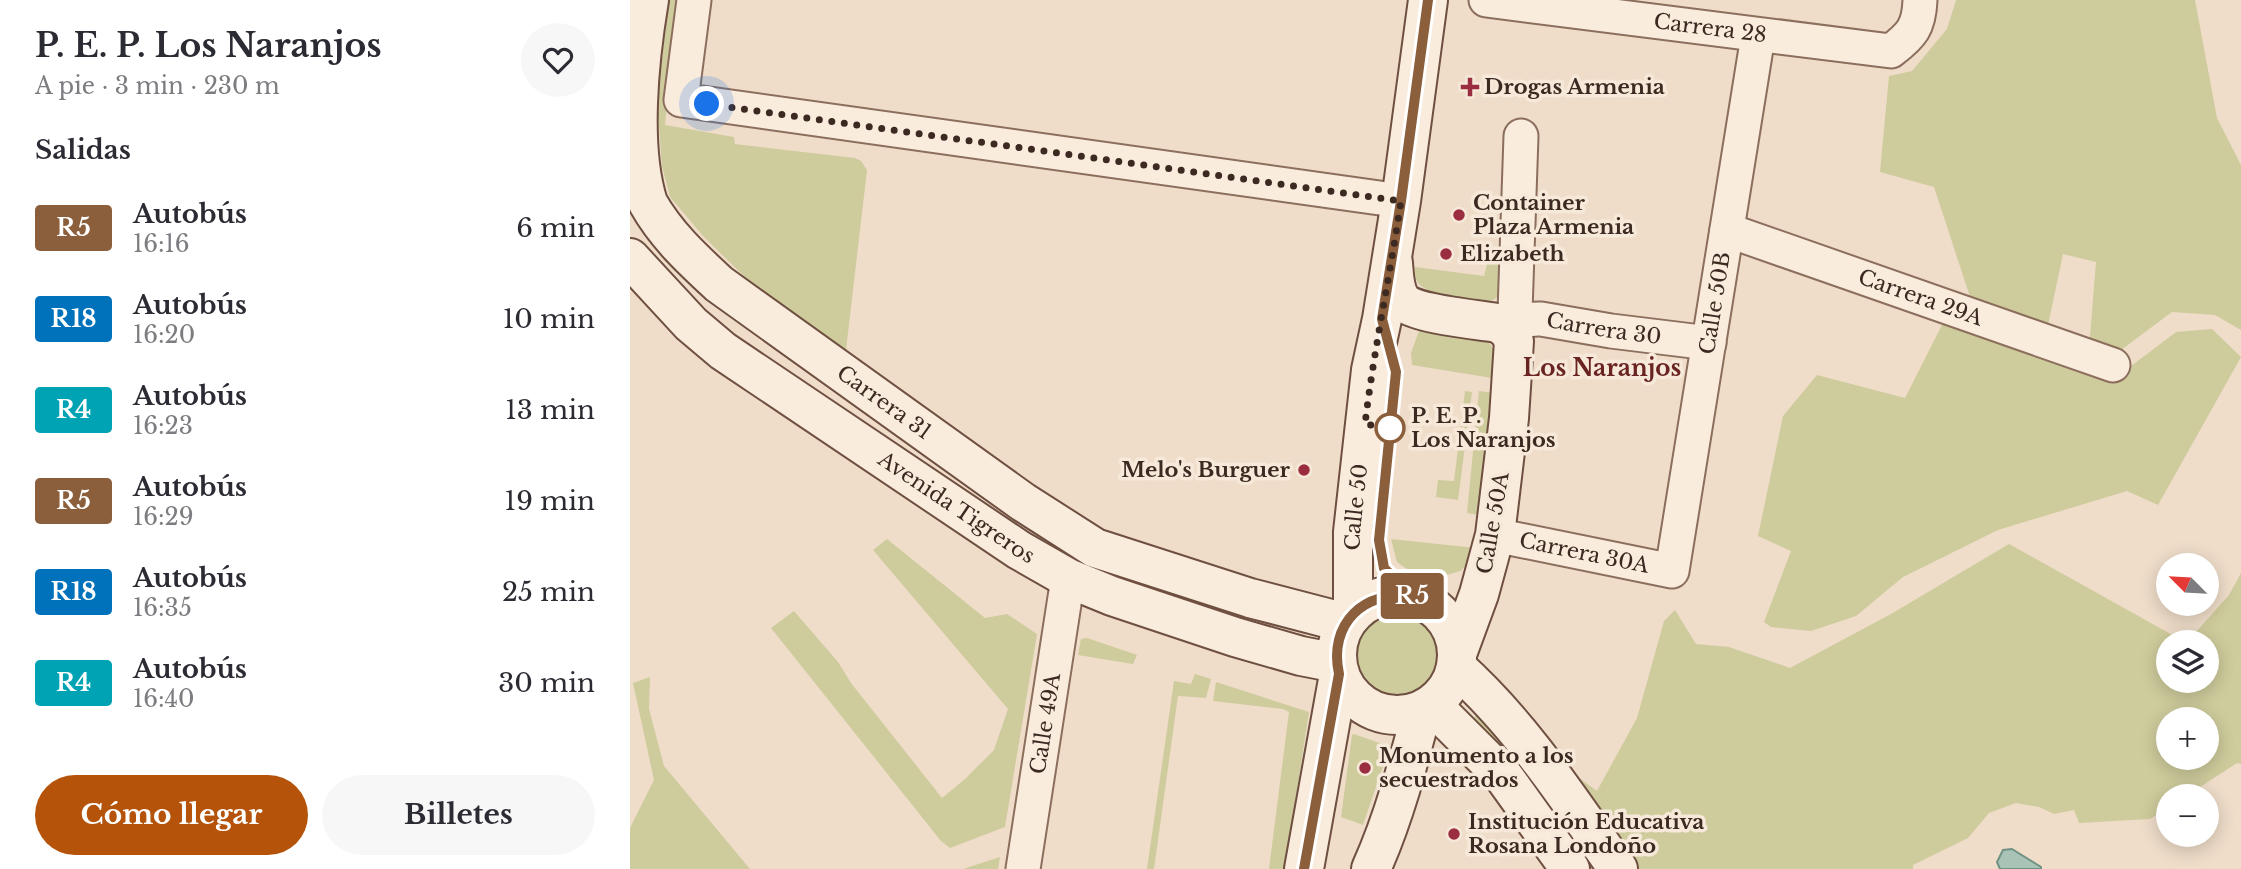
<!DOCTYPE html>
<html lang="es">
<head>
<meta charset="utf-8">
<style>
  :root { --surface:#fff; --page:#f7f7f7; --text:#2b2b33; --muted:#7c7c81; --accent:#b45309 }
  body { margin:0; font-family:"Libre Baskerville",serif; background:var(--page); color:var(--text); height:100vh; display:flex; flex-direction:column; font-size:26px; white-space:nowrap }
  * { box-sizing:border-box; margin:0 }
  p { font-size:23px; color:var(--muted) }
  .icon { flex:none; width:38px; height:38px; fill:none; stroke:currentColor; stroke-width:2; stroke-linecap:round; stroke-linejoin:round }
  .map { position:relative; flex:1; overflow:hidden }
  .side { display:flex; flex-direction:column; background:var(--surface); width:630px }
  .side>* { flex:none }
  .badge { padding:0 14px; border-radius:5px; font-size:24px; line-height:46px }
  .needle { width:46px; rotate:294deg }
  .buttons { position:absolute; left:1526px; top:553px; display:grid; gap:14px }
  .buttons a { display:grid; place-items:center; width:63px; height:63px; border-radius:50%; background:var(--surface); box-shadow:0 4px 18px #0003; font-size:35px }
  .you { position:absolute; width:35px; height:35px; margin:-18px; border:5px solid #fff; border-radius:50%; background:#1a73e8; box-shadow:0 0 0 10px #1a73e833 }
  .map>.badge { position:absolute; translate:-50% -50%; box-shadow:0 0 0 4px #fff }
  h2 { padding:0 35px; font-size:26px; line-height:63px }
  .round { display:grid; place-items:center; flex:none; width:74px; height:74px; border-radius:37px; background:var(--page) }
  .overview { display:flex; align-items:center; justify-content:space-between; height:119px; padding:0 35px }
  h1 { font-size:33px; font-weight:800; line-height:52px }
  .button { display:flex; gap:14px; margin-top:auto; padding:14px 35px }
  .button a { flex:1; height:80px; border-radius:42px; background:var(--accent); color:#fff; font-size:28px; font-weight:800; line-height:80px; text-align:center }
  .button a+a { background:var(--page); color:var(--text) }
  ul { padding:0; list-style:none }
  li { display:flex; align-items:center; gap:21px; height:91px; padding:0 35px }
  li div { flex:1 }
  li b { display:block; font-size:26px }
  li em { font-style:normal }
  li .badge { min-width:77px; font-weight:700; text-align:center }
  main { display:flex; flex:1; min-height:0 }
  .map>svg:first-child { display:block }
  .green { fill:#cecb9c; fill-rule:evenodd }
  .water { fill:#aac3b7; stroke:#709284; stroke-width:2 }
  .lines { fill:none; stroke-linecap:round; stroke-linejoin:round }
  .street-casing { stroke:#8c6e5d; stroke-width:37 }
  .secondary-casing { stroke:#6e4f40; stroke-width:42 }
  .street { stroke:#f9ecdd; stroke-width:33 }
  .secondary { stroke:#f9ecdd; stroke-width:38 }
  .line-casing { stroke:#fff; stroke-width:16 }
  .line { stroke:#8b5e3c; stroke-width:10 }
  .walk { stroke:#3c2921; stroke-width:7; stroke-dasharray:0 12.6 }
  .poi-dot { fill:#9b2d41; stroke:#f6e9d9; stroke-width:2.5 }
  .stop-dot { fill:#fff; stroke:#8b5e3c; stroke-width:3.5 }
  .labels { text-anchor:middle; stroke-width:7; stroke-linejoin:round; paint-order:stroke }
  .street-label { font-size:21px; fill:#3c2921; stroke:#f6e9d9 }
  .poi-label { font-size:21px; font-weight:bold; fill:#3c2921; stroke:#f6e9d9; text-anchor:start }
  .stop-label { font-size:21px; font-weight:bold; fill:#3c2921; stroke:#f6e9d9; text-anchor:start }
  .neighbourhood-label { font-size:23px; font-weight:bold; fill:#692320; stroke:#f6e9d9 }
</style>
</head>
<body>
<main>
<section class="side">
<div class="overview"><div><h1>P. E. P. Los Naranjos</h1><p>A pie · 3 min · 230 m</p></div><a class="round"><svg class="icon" aria-label="heart" viewBox="0 0 24 24"><path d="M12 20l-8-8c-3-5 5-10 8-4 3-6 11-1 8 4z"/></svg></a></div>
<h2>Salidas</h2>
<ul>
<li><span class="badge" style="background:#8b5e3c;color:#fff">R5</span><div><b>Autobús</b><p>16:16</p></div><em>6 min</em></li>
<li><span class="badge" style="background:#0072bc;color:#fff">R18</span><div><b>Autobús</b><p>16:20</p></div><em>10 min</em></li>
<li><span class="badge" style="background:#00a3b4;color:#fff">R4</span><div><b>Autobús</b><p>16:23</p></div><em>13 min</em></li>
<li><span class="badge" style="background:#8b5e3c;color:#fff">R5</span><div><b>Autobús</b><p>16:29</p></div><em>19 min</em></li>
<li><span class="badge" style="background:#0072bc;color:#fff">R18</span><div><b>Autobús</b><p>16:35</p></div><em>25 min</em></li>
<li><span class="badge" style="background:#00a3b4;color:#fff">R4</span><div><b>Autobús</b><p>16:40</p></div><em>30 min</em></li>
</ul>
<div class="button"><a>Cómo llegar</a><a>Billetes</a></div>
</section>
<div class="map">
<svg width="1611" height="869" viewBox="0 0 1611 869">
  <rect width="100%" height="100%" fill="#efddc9"/>
  <!-- green -->
  <g class="green">
    <path d="M39,0H48L35,125L104,137L105,144L225,158L231,161L237,170L216,350L126,288L74,237L40,197L32,166L27,103Z"/>
    <path d="M1326,0H1565L1587,118L1611,165V330L1585,315L1542,312L1483,356L1459,349L1466,262L1433,254L1417,330L1342,303L1304,187L1250,172L1259,76L1282,71L1317,29Z"/>
    <path d="M859,257L872,260C872,272 874,289 866,298C856,310 797,295 788,283C785,278 785,273 785,267L854,276Z"/>
    <path d="M1314,321L1480,382L1546,332L1582,329L1611,357L1528,505L1497,491L1368,530L1273,577L1226,616L1181,631L1141,627L1134,622L1161,551L1128,536L1153,416L1187,375L1275,398Z"/>
    <path d="M790,328C803,330 844,333 853,338C867,346 868,365 868,379L782,365L781,353Z"/>
    <path d="M835,391L842,392L828,500L806,497L808,480L824,481Z"/>
    <path d="M849,391L863,393L850,515L837,513Z"/>
    <path d="M257,539L355,618L377,614L407,634L375,827L320,848L311,841L141,628L164,611L208,662L221,683L312,798L335,779L364,750L378,709L243,550Z"/>
    <path d="M761,539L846,548L842,561L830,571L807,578L787,576L767,562Z"/>
    <path d="M1379,544L1555,642H1538V681H1577V642H1557L1599,595L1611,573V764L1607,763L1556,796H1538V808L1520,819L1449,823L1444,810L1424,814L1409,807L1386,803L1359,813L1338,838L1283,865V869H1009L937,769L967,791L1007,718L1034,621L1045,610L1066,644L1099,647L1160,668L1261,614ZM1538,719H1577V758H1538Z"/>
    <circle cx="767" cy="656" r="41"/>
    <path d="M457,638L507,655L503,664L448,655L451,639Z"/>
    <path d="M565,674L581,679L576,698L548,696L524,869H517L544,681L561,684Z"/>
    <path d="M20,677L19,709L34,766L120,869H0V828L24,780L3,683Z"/>
    <path d="M586,682L679,712L655,869H639L659,712L653,709L583,701Z"/>
    <path d="M847,715L884,760L966,869H954L842,720Z"/>
    <path d="M724,734L758,746L759,749L733,825L711,817L722,735Z"/>
    <path d="M370,857L368,869H333Z"/>
  </g>
  <!-- water -->
  <path class="water" d="M1382,849L1411,867V869H1370L1367,862L1373,850Z"/>
  <g class="lines">
    <!-- street casing -->
    <g class="street-casing">
      <g id="street">
        <path d="M64,0L51,100L771,201"/>
        <path id="s1" d="M856,0L1261,51C1282,35 1289,27 1290,0"/>
        <path id="s2" d="M1097,230L1483,365"/>
        <path id="s3" d="M868,323C884,325 895,318 911,319L981,331L1079,343"/>
        <path d="M884,341L891,136"/>
        <path id="s4" d="M865,535L1042,571L1128,36"/>
        <path id="s5" d="M393,869L438,578"/>
      </g>
    </g>
    <!-- secondary casing -->
    <g class="secondary-casing">
      <g id="secondary">
        <path id="s6" d="M19,0C9,60 0,146 18,203C36,235 62,259 89,284L393,502L465,548L620,598L716,623"/>
        <path id="s7" d="M0,258L61,324L93,351L389,550L438,578L482,596L605,637L671,656L707,663"/>
        <path d="M763,263C764,275 764,291 772,301C784,314 849,320 868,323L878,330L884,341L879,418L865,535L849,594L827,654"/>
        <circle cx="767" cy="655" r="60"/>
        <path id="s8" d="M723,614V532L741,370L752,319L771,201L798,0"/>
        <path d="M826,667C891,725 938,798 988,869"/>
        <path d="M802,705L874,777L940,869"/>
        <path d="M674,869L709,674"/>
        <path d="M741,869C764,818 778,764 792,710"/>
      </g>
    </g>
    <!-- street -->
    <use href="#street" class="street"/>
    <!-- secondary -->
    <use href="#secondary" class="secondary"/>
  </g>
  <g class="lines">
    <!-- line casing -->
    <g class="line-casing">
      <path id="line" d="M674,869L709,674C698,624 734,589 783,597L754,568L749,540L766,372L752,319L771,201L798,0"/>
    </g>
    <!-- line -->
    <use href="#line" class="line"/>
    <!-- walk -->
    <path class="walk" d="M77,104L771,201C760,276 744,349 735,424L760,428"/>
  </g>
  <!-- markers -->
  <g class="poi-dot">
    <path d="M836.5 76.5h7v7h7v7h-7v7h-7v-7h-7v-7h7z"/>
    <circle cx="829" cy="215" r="7"/>
    <circle cx="816" cy="254" r="7"/>
    <circle cx="674" cy="470" r="7"/>
    <circle cx="735" cy="768" r="7"/>
    <circle cx="824" cy="834" r="7"/>
  </g>
  <circle class="stop-dot" cx="760" cy="428" r="14"/>
  <g class="labels">
    <!-- street labels -->
    <g class="street-label">
      <text dy="7" stroke="none"><textPath href="#s1" startOffset="226">Carrera 28</textPath></text>
      <text dy="7" stroke="none"><textPath href="#s2" startOffset="205">Carrera 29A</textPath></text>
      <text dy="7" stroke="none"><textPath href="#s4" startOffset="452">Calle 50B</textPath></text>
      <text dy="7" stroke="none"><textPath href="#s3" startOffset="107">Carrera 30</textPath></text>
      <text dy="7" stroke="none"><textPath href="#s6" startOffset="516">Carrera 31</textPath></text>
      <text dy="7" stroke="none"><textPath href="#s8" startOffset="107">Calle 50</textPath></text>
      <text dy="7" stroke="none"><textPath href="#s7" startOffset="413">Avenida Tigreros</textPath></text>
      <text transform="translate(863 523) rotate(-80)" y="7">Calle 50A</text>
      <text dy="7" stroke="none"><textPath href="#s4" startOffset="91">Carrera 30A</textPath></text>
      <text dy="7" stroke="none"><textPath href="#s5" startOffset="147">Calle 49A</textPath></text>
    </g>
    <!-- poi labels -->
    <g class="poi-label">
      <text x="854" y="94">Drogas Armenia</text>
      <text x="843" y="210">Container<tspan x="843" dy="24">Plaza Armenia</tspan></text>
      <text x="830" y="261">Elizabeth</text>
      <text x="660" y="477" text-anchor="end">Melo's Burguer</text>
      <text x="749" y="763">Monumento a los<tspan x="749" dy="24">secuestrados</tspan></text>
      <text x="838" y="829">Institución Educativa<tspan x="838" dy="24">Rosana Londoño</tspan></text>
    </g>
    <!-- stop labels -->
    <g class="stop-label">
      <text x="781" y="423">P. E. P.<tspan x="781" dy="24">Los Naranjos</tspan></text>
    </g>
    <!-- neighbourhood labels -->
    <g class="neighbourhood-label">
      <text x="972" y="376">Los Naranjos</text>
    </g>
  </g>
</svg>
<div class="buttons">
<a><svg class="needle" viewBox="-14 -14 28 28"><path d="M0-13l5 13h-10z" fill="#e53935"/><path d="M0 13l5-13h-10z" fill="#7c7c81"/></svg></a>
<a><svg class="icon" aria-label="layers" viewBox="0 0 24 24"><path d="M12 4l9 5-9 5-9-5zM3 14l9 5 9-5"/></svg></a>
<a>+</a>
<a>−</a>
</div>
<div class="you" style="left:77px;top:104px"></div>
<b class="badge" style="left:782px;top:596px;background:#8b5e3c;color:#fff">R5</b>
</div>
</main>
</body>
</html>
